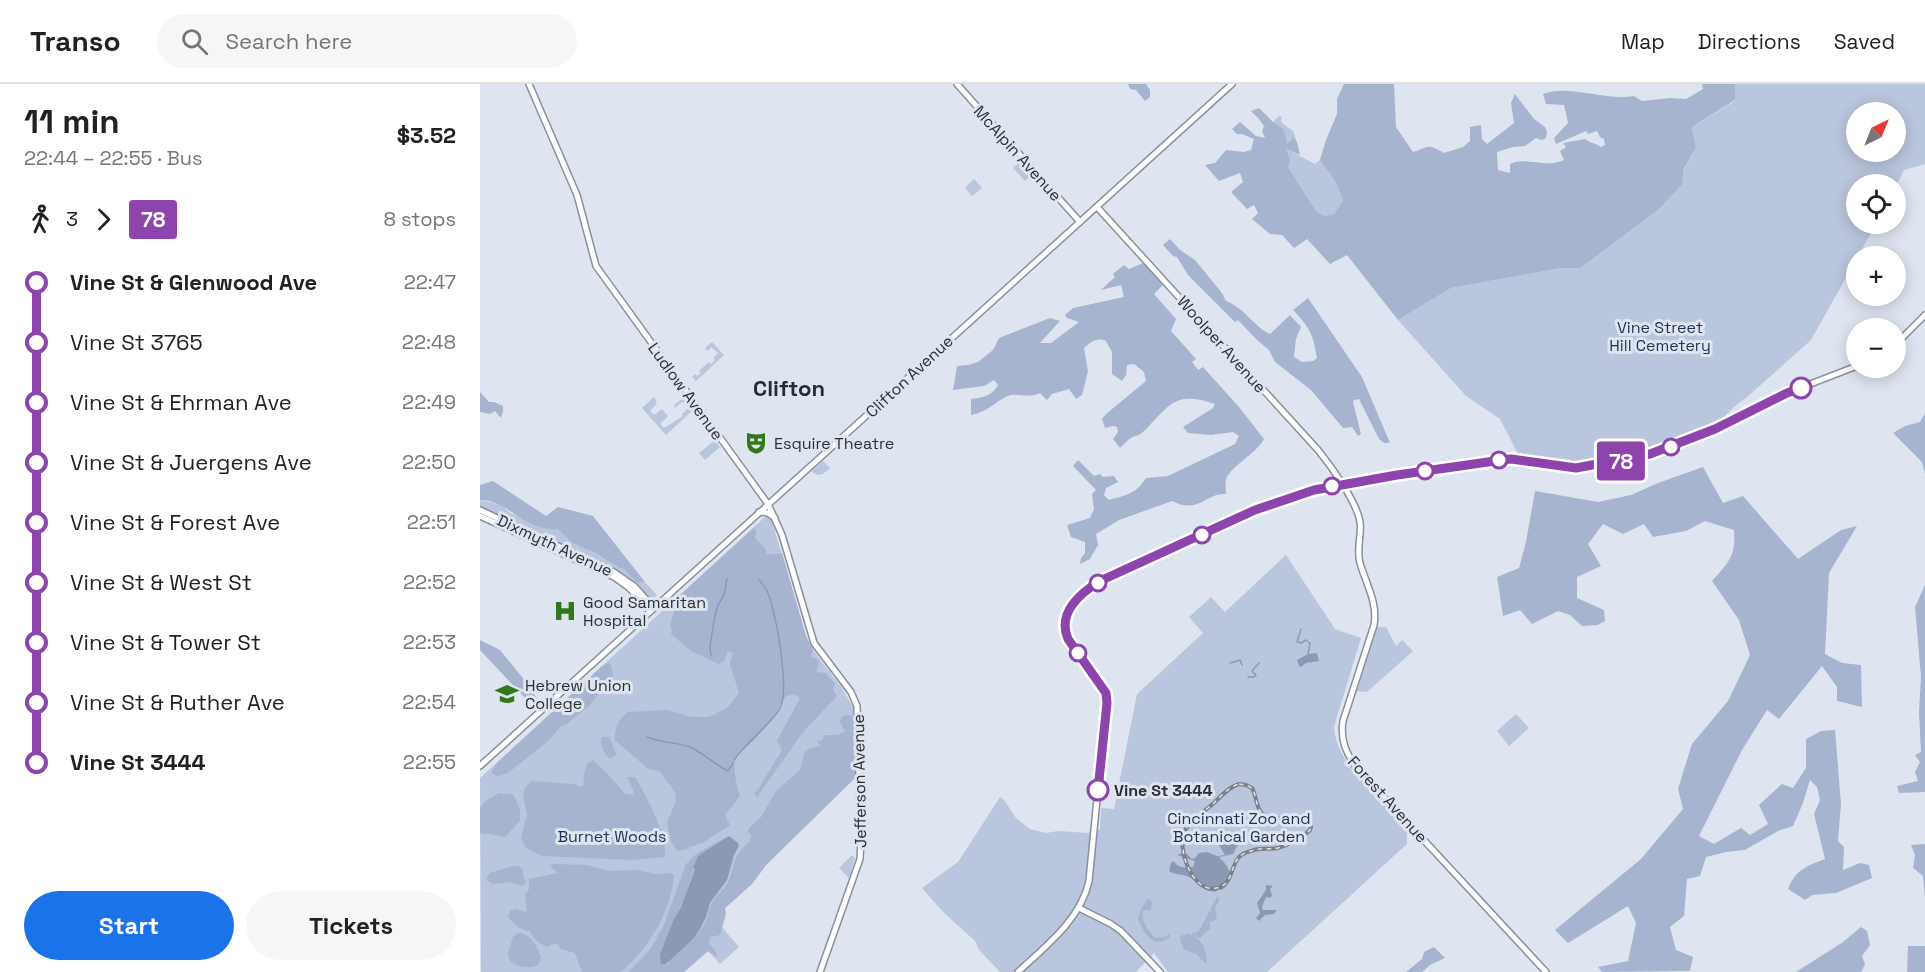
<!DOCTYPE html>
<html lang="en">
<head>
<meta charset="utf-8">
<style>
  :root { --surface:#fff; --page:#f6f6f6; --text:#202124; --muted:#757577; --line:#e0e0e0; --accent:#1a73e8 }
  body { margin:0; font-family:"Space Grotesk",sans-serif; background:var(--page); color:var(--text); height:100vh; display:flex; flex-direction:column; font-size:22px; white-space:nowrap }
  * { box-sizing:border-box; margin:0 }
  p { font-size:20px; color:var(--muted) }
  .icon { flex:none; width:33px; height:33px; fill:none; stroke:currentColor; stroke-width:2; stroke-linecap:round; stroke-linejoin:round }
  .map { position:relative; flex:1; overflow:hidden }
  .sheet { display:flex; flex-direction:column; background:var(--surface); width:480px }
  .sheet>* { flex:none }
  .badge { padding:0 12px; border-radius:4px; font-size:21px; line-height:39px }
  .needle { width:39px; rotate:43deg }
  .buttons { position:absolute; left:1366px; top:18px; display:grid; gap:12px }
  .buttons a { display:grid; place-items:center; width:60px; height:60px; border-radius:50%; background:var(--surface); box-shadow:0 3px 15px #0003; font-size:30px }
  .map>.badge { position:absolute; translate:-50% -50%; box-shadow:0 0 0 3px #fff }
  .legs { display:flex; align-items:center; gap:9px; height:66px; padding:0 24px; font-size:20px }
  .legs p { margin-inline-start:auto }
  .overview { display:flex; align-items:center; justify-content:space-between; height:102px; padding:0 24px }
  h1 { font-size:33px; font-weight:600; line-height:45px }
  .cta { display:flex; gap:12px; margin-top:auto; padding:12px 24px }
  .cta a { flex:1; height:69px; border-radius:36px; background:var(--accent); color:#fff; font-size:24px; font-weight:600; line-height:69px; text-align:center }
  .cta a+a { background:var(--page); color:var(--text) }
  ul { padding:0 24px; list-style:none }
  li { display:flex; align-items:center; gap:21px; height:60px; font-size:22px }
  li i { display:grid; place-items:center; width:9px; height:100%; margin:0 8px; background:currentColor }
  li i::after { content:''; width:15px; height:15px; margin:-8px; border:4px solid; border-radius:50%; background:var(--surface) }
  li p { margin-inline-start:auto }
  li:first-child i { background:linear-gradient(#0000 50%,currentColor 0) }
  li:last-child i { background:linear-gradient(currentColor 50%,#0000 0) }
  header { display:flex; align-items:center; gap:36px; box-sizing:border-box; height:84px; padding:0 30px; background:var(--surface); border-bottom:2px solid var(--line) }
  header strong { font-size:28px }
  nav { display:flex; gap:33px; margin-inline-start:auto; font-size:21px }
  .search { width:420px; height:54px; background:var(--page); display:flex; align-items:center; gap:15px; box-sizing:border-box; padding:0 21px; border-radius:33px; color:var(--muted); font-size:22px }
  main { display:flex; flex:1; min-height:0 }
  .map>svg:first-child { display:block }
  .green { fill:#bac6dd; fill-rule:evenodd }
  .forest { fill:#a6b4d0 }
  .water { fill:#8c99b4 }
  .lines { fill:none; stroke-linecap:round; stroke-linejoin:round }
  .stream { stroke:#8c99b4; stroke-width:1.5 }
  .tertiary-casing { stroke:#8a909b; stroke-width:8 }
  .secondary-casing { stroke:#8a909b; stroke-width:8 }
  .tertiary { stroke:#fff; stroke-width:5 }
  .secondary { stroke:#fff; stroke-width:5 }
  .rail-casing { stroke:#7c8088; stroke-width:4 }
  .rail { stroke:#dee5f1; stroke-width:1.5; stroke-dasharray:4.5; stroke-linecap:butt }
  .line-1-casing { stroke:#fff; stroke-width:14 }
  .line-1 { stroke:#8e44ad; stroke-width:9 }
  .stop-1-dot { fill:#fff; stroke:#8e44ad; stroke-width:3 }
  .labels { text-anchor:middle; stroke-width:6; stroke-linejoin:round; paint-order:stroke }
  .street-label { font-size:16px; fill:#2c2e33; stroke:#dee5f1 }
  .park-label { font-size:16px; fill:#1f3157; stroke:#dee5f1 }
  .poi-label { font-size:16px; fill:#2c2e33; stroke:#dee5f1; text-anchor:start }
  .stop-label { font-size:16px; font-weight:bold; fill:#2c2e33; stroke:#dee5f1; text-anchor:start }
  .district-label { font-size:22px; font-weight:bold; fill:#252a33; stroke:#dee5f1 }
</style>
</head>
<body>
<header>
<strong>Transo</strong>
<div class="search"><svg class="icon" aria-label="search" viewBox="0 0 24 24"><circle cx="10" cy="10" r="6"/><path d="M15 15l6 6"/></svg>Search here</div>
<nav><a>Map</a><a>Directions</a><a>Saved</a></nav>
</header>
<main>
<section class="sheet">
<div class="overview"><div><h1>11 min</h1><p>22:44 – 22:55 · Bus</p></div><b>$3.52</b></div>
<div class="legs"><svg class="icon" aria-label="walk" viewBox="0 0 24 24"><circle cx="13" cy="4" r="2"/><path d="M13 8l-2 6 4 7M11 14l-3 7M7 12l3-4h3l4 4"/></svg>3<svg class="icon" aria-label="forward" viewBox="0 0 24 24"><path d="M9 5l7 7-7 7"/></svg><b class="badge" style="background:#8e44ad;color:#fff">78</b><p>8 stops</p></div>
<ul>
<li><i style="color:#8e44ad"></i><b>Vine St &amp; Glenwood Ave</b><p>22:47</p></li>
<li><i style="color:#8e44ad"></i><span>Vine St 3765</span><p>22:48</p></li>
<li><i style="color:#8e44ad"></i><span>Vine St &amp; Ehrman Ave</span><p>22:49</p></li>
<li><i style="color:#8e44ad"></i><span>Vine St &amp; Juergens Ave</span><p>22:50</p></li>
<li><i style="color:#8e44ad"></i><span>Vine St &amp; Forest Ave</span><p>22:51</p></li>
<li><i style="color:#8e44ad"></i><span>Vine St &amp; West St</span><p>22:52</p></li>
<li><i style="color:#8e44ad"></i><span>Vine St &amp; Tower St</span><p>22:53</p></li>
<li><i style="color:#8e44ad"></i><span>Vine St &amp; Ruther Ave</span><p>22:54</p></li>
<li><i style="color:#8e44ad"></i><b>Vine St 3444</b><p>22:55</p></li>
</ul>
<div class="cta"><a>Start</a><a>Tickets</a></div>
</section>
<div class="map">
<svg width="1445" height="888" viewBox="0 0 1445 888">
  <rect width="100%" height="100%" fill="#dee5f1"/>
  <!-- green -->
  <g class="green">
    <path d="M1255,0H1445V80L1424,86L1416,102L1377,100V140H1396L1331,256L1266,314C1255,320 1248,331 1238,337C1203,357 1137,378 1097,378C1078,378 1057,373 1038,370L1020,335L986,312L918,236L971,204L1081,184H1100L1201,100L1204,86L1216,63L1212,43L1255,17ZM1377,28H1416V68H1377Z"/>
    <path d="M799,32L802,33L801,38L813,47L817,58L813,55L807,60L805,58L793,38Z"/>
    <path d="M806,65L835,80L840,76L854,95L863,116L854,130L845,132L836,127L808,83Z"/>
    <path d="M539,78L551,92L545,97L533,84Z"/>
    <path d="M494,95L502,104L492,112L485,104Z"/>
    <path d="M232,258L244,271L216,297L212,293L215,290L217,292L221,289L219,287L229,278L231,280L235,276L233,274L238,269L231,263L228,267L225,264Z"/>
    <path d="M174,313L177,319L170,327L174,331L182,325L188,332L180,340L184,344L203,332V331H201L209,323L205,318L204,319L202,318L195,324L194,321L202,315H205L213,326L186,351L162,324Z"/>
    <path d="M235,356L240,363L225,376L219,369Z"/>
    <path d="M343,377L350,384L343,390L338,391L331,388Z"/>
    <path d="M0,416L21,421L30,429L77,445L94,460L115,469L139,484L144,485L157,499L165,498L177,511L173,514H169L155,499L138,486L0,423Z"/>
    <path d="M286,432L291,434L326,552L333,566L362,604L373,623L376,693L286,781L272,800L234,834L259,863L240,880L228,867L204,888H1L0,694Z"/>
    <path d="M806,471L855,545L881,554L854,643C855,656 860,669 869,680L927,743V760L787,888H688L674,869L656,888H520L499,866L495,857L462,827L442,804L478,778L520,713L524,716L536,734L550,745L566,749L578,747L608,749L620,745L621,724L634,725L657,610L723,549L709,533L731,513L745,528Z"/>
    <path d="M897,543H906L916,562L922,556L933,567L887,608L877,607Z"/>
    <path d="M1036,630L1049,644L1029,662L1017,647Z"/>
    <path d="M372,771L375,774L369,794L359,784Z"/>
  </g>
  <!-- forest -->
  <g class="forest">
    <path d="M648,0H666L670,6V13L665,17L656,6L650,5Z"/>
    <path d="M864,0H914L916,43L933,68C950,63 946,59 964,69L983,63L990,57V43L1001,41L1002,55L1007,60L1034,39L1031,19L1035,10L1054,35L1065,43L1067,48L1066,54L1062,56L1056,54L1045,62L1033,63L1017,68L1018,86L1030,89V80C1046,72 1066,85 1084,76L1080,67L1086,63L1083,59L1105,55C1110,59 1116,59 1121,63L1125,61L1124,55L1120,53L1117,47L1108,50L1106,47L1076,60L1074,54L1088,39L1084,21L1066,20L1063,10C1087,0 1125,17 1154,12L1162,17L1190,14L1206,15L1223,5L1222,0H1255V16L1212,43L1216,63L1204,85L1202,100L1179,125L1100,184H1081L971,204L918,236L867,171L850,180L827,155L814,164L802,151L790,150L772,135L778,129L774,121L767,125L751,108L763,98L760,89L739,97L725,81L735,79L746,66L764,68L771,66L774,55L762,50H757L752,45L760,38L776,52L785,54L782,47L784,42L778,34L771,27L779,24L793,38L802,44L805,49L807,60L813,54L817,58L820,71L806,65L810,76L808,83L836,127L845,132L854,130L863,116L854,95L840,76L846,56L857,30V15Z"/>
    <path d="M690,155L700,166L715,176L742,209L746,217C766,225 774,243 790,250L810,231L821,243L816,255L814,273L822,278L833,277L837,274C833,250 830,244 813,226L828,214L882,293L910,359H904L899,355L879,315L874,316L873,318L881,350L878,352L872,343L863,344L831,306L795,278L789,266L776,255L758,236L755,238L708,191L697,173L693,172L683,161Z"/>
    <path d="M663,179L683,201L674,210L696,235L691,247L716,275L712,278L718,286L723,283L759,323L784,355C775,371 753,380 746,395C745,400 746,405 746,410C726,408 719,431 692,417L639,436L616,450L618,461L610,475L600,480L601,474L605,469V458L591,453L587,441L610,434L614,425L612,410L616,406L593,382L598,376L614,392L620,390L623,393L634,392L638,398L626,404L624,411L629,416C646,411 656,410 666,394L688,392L755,360L759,352L753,348L731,351L708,349L703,343L733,324L735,320C694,306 690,321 663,348C659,352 656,351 651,354C647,356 644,361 640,364L633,355L638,348L637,343L633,342L625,344L622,335L626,330L666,297L664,288L654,280L647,281L646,291L642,297L632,290V268L626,257C617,253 611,258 604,264L608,287L602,311L596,315L589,305L572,310L567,316L560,309C550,314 542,310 531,311C519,314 509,328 491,331V315C502,314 512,312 518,301L514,296L504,302L473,306L477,282L488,281L498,278L513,266L519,254L570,234L580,237L560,259H571L599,238L587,234L585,231L593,224L644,213L641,201L621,206L635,193L633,190L644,181L649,185Z"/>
    <path d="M0,308L9,318H14L23,322V327L21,334L15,327L10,330L0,328Z"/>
    <path d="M1445,329V390L1442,378L1413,349L1425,342L1440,338Z"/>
    <path d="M1223,383L1243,419L1263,412L1318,475L1361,446L1377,442L1349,489L1345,570L1362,579L1381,581L1382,623L1357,617V603L1342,582L1299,635L1287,626L1262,666L1219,752L1234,760L1261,744L1270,751L1288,740L1279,721L1302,700L1313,704L1326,684V655L1341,647L1355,646L1361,720L1358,757L1364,763L1363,786L1380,779L1389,781L1392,794L1356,809L1332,811L1325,816L1308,805C1316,785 1327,782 1345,775L1334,730L1340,716L1337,703L1330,696L1323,719L1313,742L1298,747L1265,766L1246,768L1226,773L1220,792L1207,795L1204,832L1190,843L1196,866L1213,873L1210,887L1122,888L1118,883L1148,877L1156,839L1148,822L1088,859L1075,846L1161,775L1203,725L1198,705L1212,660L1248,617L1270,571L1259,536L1232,497C1249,478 1256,472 1254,446L1225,437L1206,447L1173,453L1164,440L1143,450L1123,440L1108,460L1121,482L1097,493V514L1124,526L1125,537L1118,541L1102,542L1090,531L1078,527L1052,540L1040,526L1023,532L1017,493L1039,484L1046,458L1055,407L1118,418L1151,411L1178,399Z"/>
    <path d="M13,397L66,432L78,423L113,432L165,498L157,499L144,485L139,484L115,469L94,460L77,445C46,448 28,416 0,416V401Z"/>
    <path d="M275,443L276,448L275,454L285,464L287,471L302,469L326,552L333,566L331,572L338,576L339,580L337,584V588L345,589L355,599L353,606L357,612L324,647L277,713L274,710L279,704L302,666L297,657L320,614L314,610L306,612C295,628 284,648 269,661C264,665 258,668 256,674C252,687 257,700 260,712L245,731L250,741L224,758L200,767L197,766L191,758L187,739L196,717L195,708L180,688L167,684L135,656C134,645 138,635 148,628L187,626L211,633H229L247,624L259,609L250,580L253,569L248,567L244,577L239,580L211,567L191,550L192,545L190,541L199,512Z"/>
    <path d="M1445,501V708L1419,709L1417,702L1438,697L1435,688L1440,678L1435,671L1441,668L1439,628L1441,593L1435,523Z"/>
    <path d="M0,556L20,566L42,593L59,617L51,624L47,621L48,617L0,566Z"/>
    <path d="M130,578L133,592L109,622L87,640L81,642L68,657L28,689L18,692L11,689L18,678L121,583Z"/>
    <path d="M366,631L374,632L376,693L286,781L272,800L245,824L246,830L240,851L230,853L229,859L237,870V873L228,867L204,888H149L171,864L183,843L206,780L216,770L244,754L245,755L218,772L205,812L180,870L182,880H189L188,877C200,865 216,855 224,841C228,834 228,825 232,819C236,810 245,806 249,796C256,776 253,772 270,757L271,750L268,749L269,744L281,733L296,707L320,686L325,667L340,661L337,656L341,657L345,651H358L365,647L360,638L361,633Z"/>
    <path d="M122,653H129L137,671L130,675C124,670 119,660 122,653Z"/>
    <path d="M113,676L126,688L145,710L154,711L153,705L147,693H155C164,707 191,758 184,773L153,776L62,772L46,764L41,754L47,731L43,711L45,703L52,697L95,700L101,703L103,702C105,691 103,680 113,676Z"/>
    <path d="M19,709L33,710L40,725V737L25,753C16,752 8,748 0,750V724L7,716Z"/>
    <path d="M1445,760V814L1443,792L1433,784L1435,771L1431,761Z"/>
    <path d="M73,780L107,781L129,787L159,786L175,790L190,789L194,791C191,828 169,864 141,888H102L95,869L81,865L76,859L67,863C58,859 55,856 50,847C41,847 33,840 28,832L30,827L35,825L47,828L45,811L49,805V795L78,789L70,782Z"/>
    <path d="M32,782H39L43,786V793L46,798L43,802L28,798L13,800L6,796L10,789Z"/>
    <path d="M737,813L740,815L735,824L737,835L730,838V846L727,847L720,854L713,852C724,857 727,870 727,881L716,870L704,865L700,857V852L710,849L712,853V849L717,848L720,845Z"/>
    <path d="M668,814L672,818L671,827L664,826C659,835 669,847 675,854L684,853L690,850V853C673,866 665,850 658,835L661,825Z"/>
    <path d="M1381,843L1387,847L1390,861L1382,872L1385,880L1381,888H1316L1363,858Z"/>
    <path d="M38,849C52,850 56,861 61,873L58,881C50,886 29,883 28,871C27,870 33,855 33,852Z"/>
    <path d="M1428,862H1445V888H1427Z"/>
    <path d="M954,863L965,874L950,881L942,888H926L942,875L944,868Z"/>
  </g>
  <!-- water -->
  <g class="water">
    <path d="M837,569L839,577L826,579L821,583L819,582L817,576L828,570Z"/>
    <path d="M757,747L762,751L764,758L757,762L753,770L739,773C749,783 757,794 742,806H738L736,808C718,806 721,799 709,793C702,790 695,791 689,787L691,779L694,777C697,785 707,783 713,783L715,777L697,771L705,768L712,775L715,774L719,769L727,768L737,772L745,771L739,761L744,754Z"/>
    <path d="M249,752L258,759L259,762L254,771L247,796L230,819L226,833L220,845L213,855L186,880H181L180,870L194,835L201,823L215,785L213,784L218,772Z"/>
    <path d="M786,801L793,802L790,805L792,812L790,814L786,813L782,823L783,826H797L794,830L785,831L779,837L776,834L780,829L777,819L786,806Z"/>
  </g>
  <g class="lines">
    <!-- stream -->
    <g class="stream">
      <path d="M821,545L817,558L821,559L826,556L830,559L828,570"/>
      <path d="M231,571L230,563L234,536L238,521L244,511L247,495"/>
      <path d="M750,579L760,576L762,581"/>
      <path d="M768,593H774L776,591L772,587L779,579"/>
      <path d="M167,653C181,659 196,658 210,663C223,669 234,680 248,687L253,679"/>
      <path d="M254,676C267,657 288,644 300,624C310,606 296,526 287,507C285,503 282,499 279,496"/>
    </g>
    <!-- tertiary casing -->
    <g class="tertiary-casing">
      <g id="tertiary">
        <path d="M477,0L600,138"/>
        <path d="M617,123L838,366C851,382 877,418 880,438C882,451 876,465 880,479C886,500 898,519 894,541L863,637C860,656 866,670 878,685L1066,888"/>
        <path d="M288,420L302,451L334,559L371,608L377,622L381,756L380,775L340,888"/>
        <path d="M0,426L134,488L154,502L174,524"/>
        <path d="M0,432L134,493L148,503L171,526"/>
        <path d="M599,824L631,840L641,847L680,888"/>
      </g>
    </g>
    <!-- secondary casing -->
    <g class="secondary-casing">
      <g id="secondary">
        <path d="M49,0L97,111L116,182L288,420"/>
        <path d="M1416,260L1445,231"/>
        <path d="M279,428L288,429L295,434"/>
        <path d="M0,682L752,0"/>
        <path d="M538,888C566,862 601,835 609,797L627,613L623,604C614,591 587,560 584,546C579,524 609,503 626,494L775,426L834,406L917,391L1022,376L1031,375L1100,384L1170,370L1235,345L1307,309L1377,282"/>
      </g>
    </g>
    <!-- tertiary -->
    <use href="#tertiary" class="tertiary"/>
    <!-- secondary -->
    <use href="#secondary" class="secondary"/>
    <!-- rail casing -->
    <g class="rail-casing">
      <path id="rail" d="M759,700L766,701L772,704C776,711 776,720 780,727C790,741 809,731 821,732L828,737L831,743L830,746C823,753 808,761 798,764C789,766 780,763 771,767C767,768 762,770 759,773C751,782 752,799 740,803C715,813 699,771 703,752C706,738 724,728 734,719C741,712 749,703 759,700Z"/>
    </g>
    <!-- rail -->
    <use href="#rail" class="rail"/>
  </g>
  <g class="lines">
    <!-- line-1 casing -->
    <g class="line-1-casing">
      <path id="line-1" d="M618,706L627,619L626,609L588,555C577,529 599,510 620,497L775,426L834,406L917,391L1022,376L1031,375L1096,384L1170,370L1235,345L1307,309L1321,304"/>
    </g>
    <!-- line-1 -->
    <use href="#line-1" class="line-1"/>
  </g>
  <!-- icons -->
  <defs>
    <g id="theatre-bare" transform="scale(1.8)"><path d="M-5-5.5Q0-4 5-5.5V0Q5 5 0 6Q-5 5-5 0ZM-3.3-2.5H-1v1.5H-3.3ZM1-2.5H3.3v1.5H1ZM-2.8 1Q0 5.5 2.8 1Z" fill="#32781a" stroke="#dee5f1" stroke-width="2.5" paint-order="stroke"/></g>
    <g id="hospital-bare" transform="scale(1.8)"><path d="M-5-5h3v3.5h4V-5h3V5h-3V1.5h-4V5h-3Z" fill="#32781a" stroke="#dee5f1" stroke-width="2.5" paint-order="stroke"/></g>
    <g id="university-bare" transform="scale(1.8)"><path d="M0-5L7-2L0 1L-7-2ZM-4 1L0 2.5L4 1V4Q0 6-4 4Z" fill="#32781a" stroke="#dee5f1" stroke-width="2.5" paint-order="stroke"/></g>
  </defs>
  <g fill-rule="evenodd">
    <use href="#theatre-bare" x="276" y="359"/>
    <use href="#hospital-bare" x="85" y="527"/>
    <use href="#university-bare" x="27" y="610"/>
  </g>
  <!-- markers -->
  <g class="stop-1-dot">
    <circle cx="1321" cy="304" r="10"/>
    <circle cx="1191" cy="363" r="8"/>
    <circle cx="1019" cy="376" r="8"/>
    <circle cx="945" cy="387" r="8"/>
    <circle cx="852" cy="402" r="8"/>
    <circle cx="722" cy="451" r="8"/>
    <circle cx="618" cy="499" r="8"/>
    <circle cx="598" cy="569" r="8"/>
    <circle cx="618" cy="706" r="10"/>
  </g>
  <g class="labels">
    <!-- street labels -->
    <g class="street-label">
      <text transform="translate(538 69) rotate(48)" y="6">McAlpin Avenue</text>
      <text transform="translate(742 260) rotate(48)" y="6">Woolper Avenue</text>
      <text transform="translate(429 292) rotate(-43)" y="6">Clifton Avenue</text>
      <text transform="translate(206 307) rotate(54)" y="6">Ludlow Avenue</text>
      <text transform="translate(75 461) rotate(25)" y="6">Dixmyth Avenue</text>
      <text transform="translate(379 697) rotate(-91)" y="6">Jefferson Avenue</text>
      <text transform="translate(908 715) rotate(48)" y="6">Forest Avenue</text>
    </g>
    <!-- park labels -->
    <g class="park-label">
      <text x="1180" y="249">Vine Street<tspan x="1180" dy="18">Hill Cemetery</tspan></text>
      <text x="759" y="740">Cincinnati Zoo and<tspan x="759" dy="18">Botanical Garden</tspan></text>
      <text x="132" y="758">Burnet Woods</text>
    </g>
    <!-- poi labels -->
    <g class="poi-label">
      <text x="294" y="365">Esquire Theatre</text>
      <text x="103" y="524">Good Samaritan<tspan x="103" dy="18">Hospital</tspan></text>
      <text x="45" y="607">Hebrew Union<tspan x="45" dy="18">College</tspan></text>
    </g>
    <!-- stop labels -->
    <g class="stop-label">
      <text x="634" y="712">Vine St 3444</text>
    </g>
    <!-- district labels -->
    <g class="district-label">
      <text x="309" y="312">Clifton</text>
    </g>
  </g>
</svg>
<div class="buttons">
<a><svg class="needle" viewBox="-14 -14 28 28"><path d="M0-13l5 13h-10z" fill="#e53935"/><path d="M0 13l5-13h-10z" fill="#757577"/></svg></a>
<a><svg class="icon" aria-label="locate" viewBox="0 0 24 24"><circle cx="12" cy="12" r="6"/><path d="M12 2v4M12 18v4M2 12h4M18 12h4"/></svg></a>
<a>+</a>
<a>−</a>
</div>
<b class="badge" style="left:1141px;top:377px;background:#8e44ad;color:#fff">78</b>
</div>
</main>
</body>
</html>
